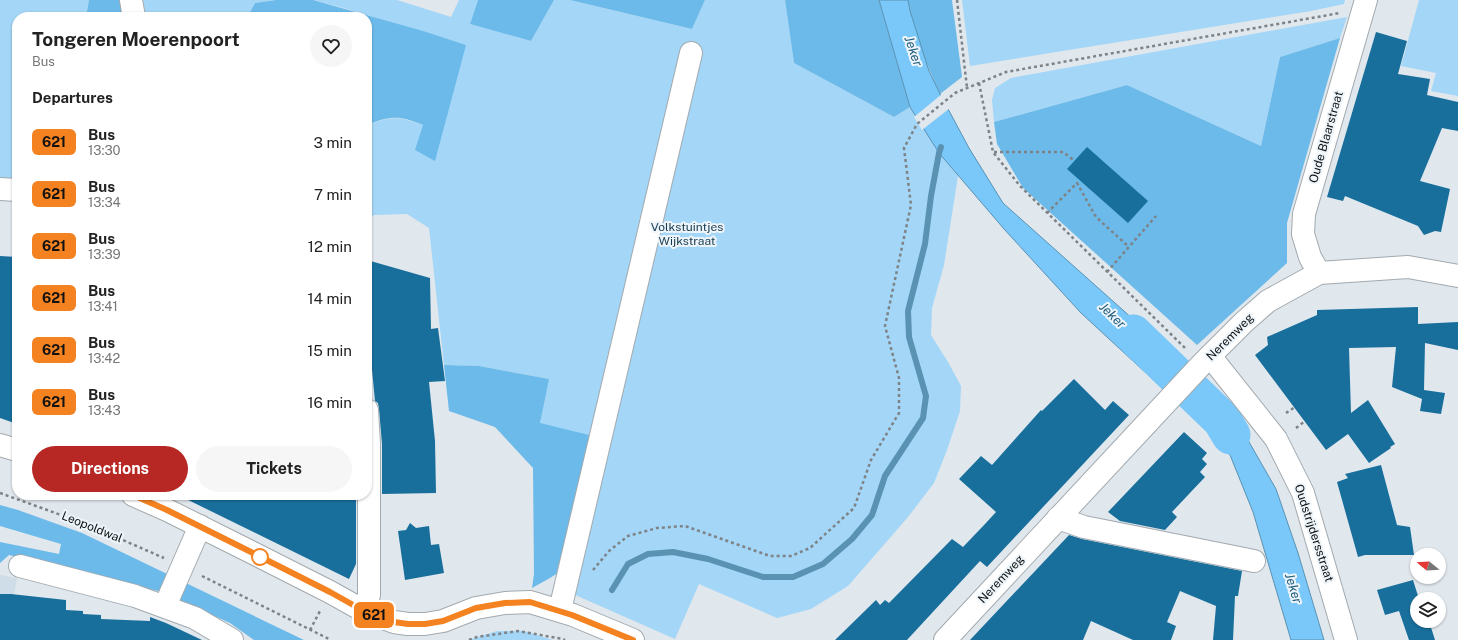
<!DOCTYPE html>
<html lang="en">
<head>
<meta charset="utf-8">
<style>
  :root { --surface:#fff; --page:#f6f6f6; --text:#222; --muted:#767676; --accent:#b72825 }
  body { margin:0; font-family:"Public Sans",sans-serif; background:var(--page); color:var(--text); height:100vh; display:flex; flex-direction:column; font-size:15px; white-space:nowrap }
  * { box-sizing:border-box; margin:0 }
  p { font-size:13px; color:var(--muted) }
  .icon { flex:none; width:22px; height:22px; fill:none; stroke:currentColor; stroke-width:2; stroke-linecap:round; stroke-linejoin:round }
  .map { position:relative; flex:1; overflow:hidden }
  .drawer { position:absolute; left:12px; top:12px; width:360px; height:488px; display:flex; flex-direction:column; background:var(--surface); border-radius:16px; box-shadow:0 1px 3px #0004 }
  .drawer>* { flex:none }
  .badge { padding:0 8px; border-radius:6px; font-size:14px; line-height:26px }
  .needle { width:26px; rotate:288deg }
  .buttons { position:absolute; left:1410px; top:548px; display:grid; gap:8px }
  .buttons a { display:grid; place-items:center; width:36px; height:36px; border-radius:50%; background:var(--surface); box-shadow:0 1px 3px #0004; font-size:20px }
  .map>.badge { position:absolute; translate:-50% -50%; box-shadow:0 0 0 2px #fff }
  h2 { padding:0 20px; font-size:15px; line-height:36px }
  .round { display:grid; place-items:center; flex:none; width:42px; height:42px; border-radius:21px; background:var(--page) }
  .summary { display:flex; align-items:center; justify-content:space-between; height:68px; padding:0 20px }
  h1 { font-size:19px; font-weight:700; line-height:30px }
  .button { display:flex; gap:8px; margin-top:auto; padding:8px 20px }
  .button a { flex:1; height:46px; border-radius:24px; background:var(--accent); color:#fff; font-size:16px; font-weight:700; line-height:46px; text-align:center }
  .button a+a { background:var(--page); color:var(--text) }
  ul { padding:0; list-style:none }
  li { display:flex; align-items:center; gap:12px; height:52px; padding:0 20px }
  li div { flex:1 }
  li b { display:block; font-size:15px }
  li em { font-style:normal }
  li .badge { min-width:44px; font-weight:700; text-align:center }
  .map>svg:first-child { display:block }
  .built { fill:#cedde7 }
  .green { fill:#a3d6f7 }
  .forest { fill:#6bbaea }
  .water { fill:#79c8f9; stroke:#5a92b4 }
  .pier { fill:#e0e7ed }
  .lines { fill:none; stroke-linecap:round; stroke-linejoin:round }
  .stream { stroke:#5a92b4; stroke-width:6 }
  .river { stroke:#79c8f9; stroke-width:39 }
  .building { fill:#196f9c }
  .minor-casing { stroke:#a2aaaf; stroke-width:24 }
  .path { stroke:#7e8387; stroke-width:2.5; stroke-dasharray:3 3; stroke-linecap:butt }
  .minor { stroke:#fff; stroke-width:22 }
  .line-casing { stroke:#fff; stroke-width:9 }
  .line { stroke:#f58220; stroke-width:6 }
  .stop-dot { fill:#fff; stroke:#f58220; stroke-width:2 }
  .labels { text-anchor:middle; stroke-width:4; stroke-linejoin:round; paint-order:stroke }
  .street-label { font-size:12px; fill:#101314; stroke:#edf5fa }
  .park-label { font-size:12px; fill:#17394e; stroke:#edf5fa }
  .water-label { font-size:13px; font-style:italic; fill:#225d7e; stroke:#edf5fa }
</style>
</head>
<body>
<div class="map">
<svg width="1458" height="640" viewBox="0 0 1458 640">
  <rect width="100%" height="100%" fill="#e0e7ed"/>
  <!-- built -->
  <path class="built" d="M0,575L17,578L6,640H0Z"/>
  <!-- green -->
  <g class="green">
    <path d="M0,0H89L86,17H17V188L0,187Z"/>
    <path d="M143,0H276L255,3L249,14L252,17H146Z"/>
    <path d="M304,0H397L451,17L459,0H478L470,24L531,41L554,0H570L692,29L705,0H785L794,63L894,117L910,107L939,153L958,176L944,265L932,308L931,335L948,362L961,386L960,411L947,450L934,483L908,517L848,586L811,609L777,618L699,584L675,639L573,594L540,423L548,379L479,366L444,365L429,228L407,214L374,215L367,220V125C392,116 398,116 423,125L466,45L340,7L313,0Z"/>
    <path d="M962,0H1345L1344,4L1311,11L970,66Z"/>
    <path d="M1419,0H1458V96L1431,91L1436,73L1401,66Z"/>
    <path d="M1347,17L1340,38L1280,57L1261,146L1127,85L994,122L992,100L995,88L1011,78Z"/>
    <path d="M497,631H524L553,640H469Z"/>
  </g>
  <!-- forest -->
  <g class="forest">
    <path d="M89,0H123L125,17H86Z"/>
    <path d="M276,0H313L423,31L466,45L435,161L415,150L423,125C398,115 391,116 367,125V17H252L249,14L255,3Z"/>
    <path d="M478,0H554L531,41L470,24Z"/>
    <path d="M570,0H705L692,29Z"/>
    <path d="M785,0H879L910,107L894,117L794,63Z"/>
    <path d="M908,0H952L962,77L940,94C927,66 913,31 908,0Z"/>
    <path d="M1340,38L1287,223V263L1197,345L1023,188L997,144L994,122L1127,85L1261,146L1280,57Z"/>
    <path d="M444,365L479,366L549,379L540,423L593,436L564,569L550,578L532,588L534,574L533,468L495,427L449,411Z"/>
    <path d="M0,505L18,510L82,533L304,640H254L230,623L158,591L9,555L0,563V542L59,554L61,544L0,526Z"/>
  </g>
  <!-- water -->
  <g class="water">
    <path d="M879,0H908L910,11L929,71L940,94L969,148L1003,203L1180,361L1159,385L1081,313L1004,229L939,153L910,107Z"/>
    <path d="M1208,381L1237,421L1276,489L1298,553L1324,640H1291L1253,512L1230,455L1189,402Z"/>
  </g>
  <!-- pier -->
  <path class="pier" d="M942,94L950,108L922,130L914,117Z"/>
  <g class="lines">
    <!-- stream -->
    <path class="stream" d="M612,590L628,564L648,554L673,552L708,559L763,577H793L823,564L852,539L872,515L885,476L923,418L926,396L909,337L908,311L925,244L931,196L939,153L941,147"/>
    <!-- river -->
    <path class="river" d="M1133,334L1222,420L1231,435"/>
  </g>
  <!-- building -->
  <g class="building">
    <path d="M1376,32L1407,41L1398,74L1430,79L1427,95L1458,102V131L1442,128L1420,181L1450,189L1441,232L1435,231L1424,235L1418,226L1345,196L1343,201L1327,197Z"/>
    <path d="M1087,147L1148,201L1128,223L1067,169Z"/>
    <path d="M0,256L17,257V424L0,418Z"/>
    <path d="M367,260L430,278L431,329L438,328L445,381L429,382L435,441L436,493L382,494V444L379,409L378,403L375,401L367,317Z"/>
    <path d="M1418,307V324L1458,322V350L1425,343L1424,390L1445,393L1441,414L1420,411L1422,399L1392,387L1396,347L1349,348L1351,413L1368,400L1395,444L1390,447L1391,448L1369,463L1348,434L1326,450L1255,355L1268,345L1267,337L1317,315V310Z"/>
    <path d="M1074,379L1105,410L1113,401L1129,415L987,567L980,561L907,640H835L876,600L880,605L885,600L889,603L952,539L963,547L985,524L996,512L959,479L981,456L992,465L1041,410L1042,411Z"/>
    <path d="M1184,432L1207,453L1202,459L1207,464L1200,472L1205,477L1172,512L1177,517L1165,530L1120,521L1108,512Z"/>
    <path d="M1381,465L1397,525L1410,527L1414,555H1365L1358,557L1337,482L1348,478L1345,474Z"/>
    <path d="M178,495H356V564L349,579Z"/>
    <path d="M410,523L416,528L429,526L431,545L439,544L444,573L405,580L398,531L406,530Z"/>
    <path d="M1069,535L1082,539L1242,571L1238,596H1235L1233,640H1213L1216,606L1180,591L1167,622L1176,626L1171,640H1133L1091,621L1083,640H970Z"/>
    <path d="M1413,580L1419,599H1417V621H1429L1435,640H1409L1399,611L1385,615L1377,590Z"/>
    <path d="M0,594H11L66,600V610L83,611V614L101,615V619L150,621V617L166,623L202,640H0Z"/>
  </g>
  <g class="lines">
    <!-- minor casing -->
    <g class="minor-casing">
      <g id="minor">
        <path d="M131,0L134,17"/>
        <path d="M0,189L17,190"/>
        <path d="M1319,273L1310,257L1303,234L1304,214L1366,0"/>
        <path d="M1210,356L1276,439L1303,493L1346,640"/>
        <path d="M0,445L17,450"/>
        <path d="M133,495L167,510L251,552L330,592L364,611L394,622L408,624H425L443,621L476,608L505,603L530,602L573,615L633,640"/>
        <path d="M1058,518L1084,527L1254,561"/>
        <path d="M20,566L135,596L195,618L232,640"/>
        <path d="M165,606L200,526"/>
        <path d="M560,610L691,53"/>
        <path d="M364,611L369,595V444L367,410"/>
        <path d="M945,640L1202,364L1244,322L1268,301L1319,273L1408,267L1458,276"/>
      </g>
    </g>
    <!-- path -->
    <g class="path">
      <path d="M957,0L967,88"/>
      <path d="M979,83L993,152L1020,186L1186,349"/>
      <path d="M994,152H1063L1075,161"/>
      <path d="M1047,213L1077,183L1096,217L1129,247"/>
      <path d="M1107,272L1156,216"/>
      <path d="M1286,413L1295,407"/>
      <path d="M1296,428L1305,421"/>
      <path d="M0,493L86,524L164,558"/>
      <path d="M593,570L609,551L628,536L657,528L685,526L770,556H791L810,548L854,508L871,460L899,413V378L885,326L911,205L904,148L917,124L955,93L1006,72L1340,13"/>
      <path d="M202,576L331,640"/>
      <path d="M310,630L320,611"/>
      <path d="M469,640L477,637L518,631L563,639L565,640"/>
    </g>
    <!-- minor -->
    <use href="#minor" class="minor"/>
  </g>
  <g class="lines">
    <!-- line casing -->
    <g class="line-casing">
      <path id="line" d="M133,495L167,510L251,552L330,592L364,611L394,622L408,624H425L443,621L476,608L505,603L530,602L572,615L633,640"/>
    </g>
    <!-- line -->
    <use href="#line" class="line"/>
  </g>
  <!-- markers -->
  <circle class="stop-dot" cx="260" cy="557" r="8"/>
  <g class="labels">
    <!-- street labels -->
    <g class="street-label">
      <text transform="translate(1326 137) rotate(-74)" y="4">Oude Blaarstraat</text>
      <text transform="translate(1230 337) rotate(-45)" y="4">Neremweg</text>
      <text transform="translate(92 527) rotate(22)" y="4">Leopoldwal</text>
      <text transform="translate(1314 533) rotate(72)" y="4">Oudstrijdersstraat</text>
      <text transform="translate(1001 579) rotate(-47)" y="4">Neremweg</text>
    </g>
    <!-- park labels -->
    <g class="park-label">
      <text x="687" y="231">Volkstuintjes<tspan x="687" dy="14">Wijkstraat</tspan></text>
    </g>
    <!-- water labels -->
    <g class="water-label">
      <text transform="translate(914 51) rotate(71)" y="5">Jeker</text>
      <text transform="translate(1113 315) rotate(44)" y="5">Jeker</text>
      <text transform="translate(1294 588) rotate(73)" y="5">Jeker</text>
    </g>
  </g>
</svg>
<div class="buttons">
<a><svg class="needle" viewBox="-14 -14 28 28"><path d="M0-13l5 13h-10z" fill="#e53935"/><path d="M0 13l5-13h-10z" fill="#767676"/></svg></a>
<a><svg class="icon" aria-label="layers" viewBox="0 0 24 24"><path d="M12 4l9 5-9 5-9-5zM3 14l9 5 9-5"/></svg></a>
</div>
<b class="badge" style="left:374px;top:615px;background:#f58220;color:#111">621</b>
<section class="drawer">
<div class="summary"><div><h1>Tongeren Moerenpoort</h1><p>Bus</p></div><a class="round"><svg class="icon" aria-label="heart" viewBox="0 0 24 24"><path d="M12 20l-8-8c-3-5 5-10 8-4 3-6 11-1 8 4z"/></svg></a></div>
<h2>Departures</h2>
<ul>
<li><span class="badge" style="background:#f58220;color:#111">621</span><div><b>Bus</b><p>13:30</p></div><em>3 min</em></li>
<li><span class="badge" style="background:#f58220;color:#111">621</span><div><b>Bus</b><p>13:34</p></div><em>7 min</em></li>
<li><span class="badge" style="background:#f58220;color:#111">621</span><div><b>Bus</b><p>13:39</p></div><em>12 min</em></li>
<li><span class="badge" style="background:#f58220;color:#111">621</span><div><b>Bus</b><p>13:41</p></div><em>14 min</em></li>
<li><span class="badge" style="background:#f58220;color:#111">621</span><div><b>Bus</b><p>13:42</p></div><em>15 min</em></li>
<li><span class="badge" style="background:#f58220;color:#111">621</span><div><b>Bus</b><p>13:43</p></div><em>16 min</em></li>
</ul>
<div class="button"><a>Directions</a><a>Tickets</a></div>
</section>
</div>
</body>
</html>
